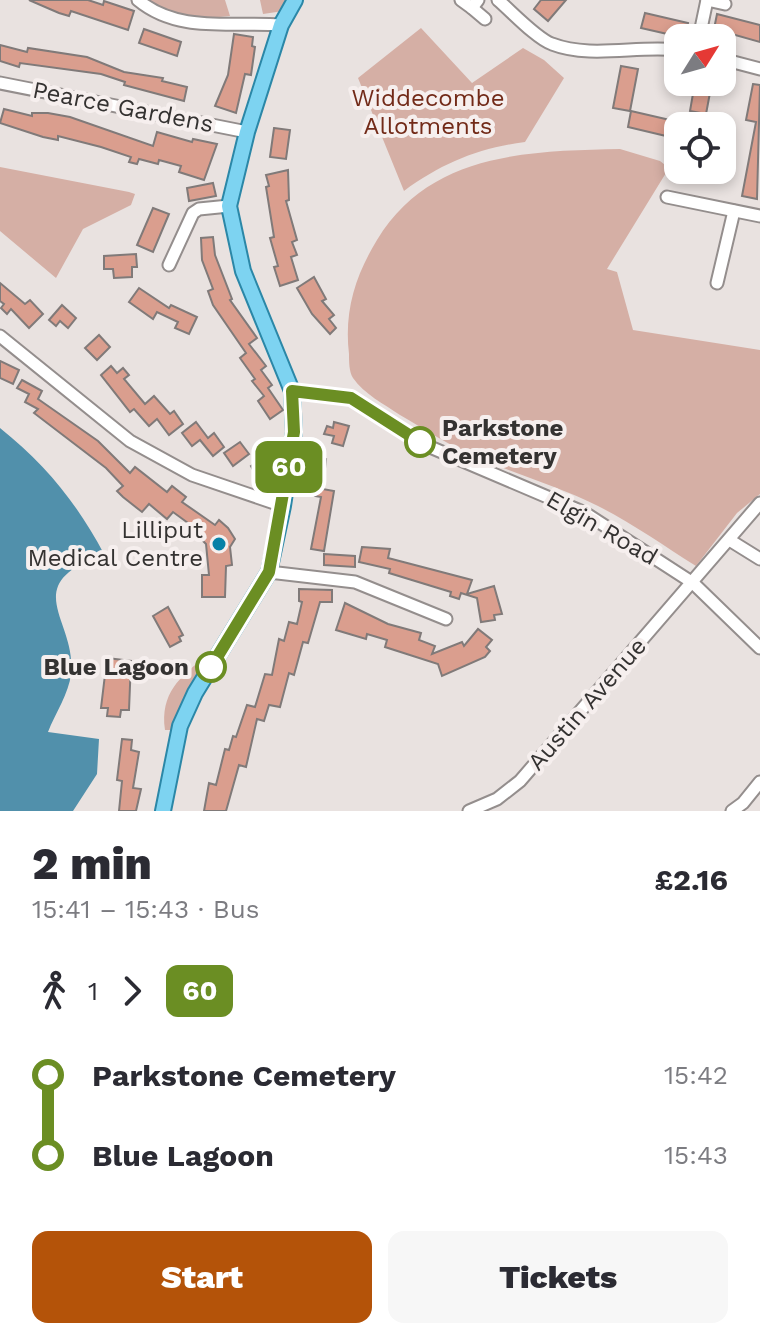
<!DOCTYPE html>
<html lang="en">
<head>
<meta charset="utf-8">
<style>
  :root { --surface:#fff; --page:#f7f7f7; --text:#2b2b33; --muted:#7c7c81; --accent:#b45309 }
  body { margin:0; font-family:"Work Sans",sans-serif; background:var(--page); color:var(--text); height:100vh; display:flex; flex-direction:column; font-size:30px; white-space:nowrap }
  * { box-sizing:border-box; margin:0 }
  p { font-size:26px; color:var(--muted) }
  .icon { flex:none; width:44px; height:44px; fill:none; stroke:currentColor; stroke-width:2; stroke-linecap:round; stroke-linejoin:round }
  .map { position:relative; height:811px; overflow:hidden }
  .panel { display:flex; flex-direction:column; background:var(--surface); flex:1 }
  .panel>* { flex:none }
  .badge { padding:0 16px; border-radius:12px; font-size:28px; line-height:52px }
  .needle { width:52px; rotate:53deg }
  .buttons { position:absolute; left:664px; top:24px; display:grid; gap:16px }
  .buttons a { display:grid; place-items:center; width:72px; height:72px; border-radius:16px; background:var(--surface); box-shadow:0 4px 12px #0003; font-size:40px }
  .map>.badge { position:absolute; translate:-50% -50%; box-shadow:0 0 0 4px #fff }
  .legs { display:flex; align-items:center; gap:12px; height:88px; padding:0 32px; font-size:26px }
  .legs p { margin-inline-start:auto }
  .summary { display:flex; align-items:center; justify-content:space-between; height:136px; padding:0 32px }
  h1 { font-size:44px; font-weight:800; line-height:60px }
  .action { display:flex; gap:16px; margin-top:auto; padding:16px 32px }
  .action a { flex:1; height:92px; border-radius:16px; background:var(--accent); color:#fff; font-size:32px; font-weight:800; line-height:92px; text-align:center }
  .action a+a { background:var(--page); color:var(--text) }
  ul { padding:0 32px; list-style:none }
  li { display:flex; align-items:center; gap:28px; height:80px; font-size:30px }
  li i { display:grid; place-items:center; width:12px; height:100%; margin:0 10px; background:currentColor }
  li i::after { content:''; width:20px; height:20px; margin:-10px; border:6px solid; border-radius:50%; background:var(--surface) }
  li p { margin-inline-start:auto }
  li:first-child i { background:linear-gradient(#0000 50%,currentColor 0) }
  li:last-child i { background:linear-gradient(currentColor 50%,#0000 0) }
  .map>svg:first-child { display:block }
  .green { fill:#d5afa5 }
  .water { fill:#5190ab }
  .building { fill:#da9e8e; stroke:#807a79; stroke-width:2 }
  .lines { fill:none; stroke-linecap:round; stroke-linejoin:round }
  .minor-casing { stroke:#948e8d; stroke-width:15 }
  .major-casing { stroke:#2b87a7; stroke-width:18 }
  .minor { stroke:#fff; stroke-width:11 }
  .major { stroke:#7dd3f1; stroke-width:14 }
  .line-1-casing { stroke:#fff; stroke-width:18 }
  .line-1 { stroke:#6b8e23; stroke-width:12 }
  .stop-1-dot { fill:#fff; stroke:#6b8e23; stroke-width:4 }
  .poi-dot { fill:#0781a7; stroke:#f6efee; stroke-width:3 }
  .labels { text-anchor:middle; stroke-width:8; stroke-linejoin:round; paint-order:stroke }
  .park-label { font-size:24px; fill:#722a18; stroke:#f6efee }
  .street-label { font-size:24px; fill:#343231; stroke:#f6efee }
  .stop-label { font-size:24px; font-weight:bold; fill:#343231; stroke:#f6efee; text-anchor:start }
  .poi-label { font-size:24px; fill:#343231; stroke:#f6efee; text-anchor:end }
</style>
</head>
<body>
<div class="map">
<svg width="760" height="811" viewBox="0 0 760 811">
  <rect width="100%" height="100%" fill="#e9e2e0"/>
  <!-- green -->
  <g class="green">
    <path d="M148,0H225L230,16C199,20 175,16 148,0Z"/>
    <path d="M260,0H296L290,10L263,14Z"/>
    <path d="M421,28L472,83L523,48L544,60L564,78L525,142C479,148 442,163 404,191L358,78Z"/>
    <path d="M620,149L660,161L669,168L607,269L617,272L633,330L760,350V494L737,513L696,566C664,546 632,523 598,506C558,486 515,474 474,456C449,445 424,429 400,415C384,404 364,394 353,378C349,372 349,361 349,354C344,312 355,276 377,240C430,152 530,151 620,149Z"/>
    <path d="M0,167L129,192L135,194L131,205L83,229L56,278L0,231Z"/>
    <path d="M206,656L174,730H165C160,693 180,677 206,656Z"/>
  </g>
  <!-- water -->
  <path class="water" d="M0,428C45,464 77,503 104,554C16,586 77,619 71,674C69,693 55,714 48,732L99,739L97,774L73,811H0Z"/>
  <!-- building -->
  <g class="building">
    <path d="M29,0H88L103,5L104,1L134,11L128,30L71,11L69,16L59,13Z"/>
    <path d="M541,0H566L548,21L534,9Z"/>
    <path d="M645,13L688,23L685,38L641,28Z"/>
    <path d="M717,14L760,25V42L714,29Z"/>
    <path d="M144,29L181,42L177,56L139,43Z"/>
    <path d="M234,34L253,37L252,46L255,47L251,75L245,74L236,113L215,106L228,75Z"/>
    <path d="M0,45L27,52L28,48L87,57L124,72L163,78L162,81L187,87L184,101L124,85L125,82L101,74L20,63L19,67L0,61Z"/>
    <path d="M621,66L638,69L630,111L613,108Z"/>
    <path d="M695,82H712L706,114L690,111Z"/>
    <path d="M753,84L760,85L757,199L742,196L756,122L746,120Z"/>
    <path d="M4,109L32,116V113H48L70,117L153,146L157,132L192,142L193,139L217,144L204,180L179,172L181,166L159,160L158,164L139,159L137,164L129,162L131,157L101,147L58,136V140L43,137L0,123Z"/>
    <path d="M631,111L670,120L666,136L628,127Z"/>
    <path d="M700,115L716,119L715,126H698Z"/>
    <path d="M274,128L290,130L286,159L270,157Z"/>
    <path d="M288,170L289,200L286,201L297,240L292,242L297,255L291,257L298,280L280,286L274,267L278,266L270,238L274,237L266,187L269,186L266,175Z"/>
    <path d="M213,183L216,196L189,201L187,188Z"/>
    <path d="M153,208L169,214L153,252L137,245Z"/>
    <path d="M213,237L215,255L232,299L230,300L257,338L249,344L266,366L261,370L272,385L268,388L283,410L270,419L258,401L264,396L252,381L255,379L240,358L246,353L213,305L208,291L213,289L202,260L201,238Z"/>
    <path d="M136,254L137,267H132V277L114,278L113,269H104V256Z"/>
    <path d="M314,277L326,299L322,301L334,315L329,319L336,328L330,334L312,314L297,288Z"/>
    <path d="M0,283L25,304L30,300L43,314L29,328L11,309L7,314L1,308L4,304L0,301Z"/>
    <path d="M139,288L169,308L171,305L197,317L189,334L175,328L178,322L157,312L153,319L129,302Z"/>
    <path d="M62,305L76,318L68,328L60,321L56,326L49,320Z"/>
    <path d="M99,335L110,347L97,360L85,348Z"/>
    <path d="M0,361L19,370L13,384L0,378Z"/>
    <path d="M111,366L117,373L123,368L129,375L124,379L145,404L154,396L170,414L174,411L183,424L169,435L157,419L149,426L134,409L130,412L101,375Z"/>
    <path d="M22,380L42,391L38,399L98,441L130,473L135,467L167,492L172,486L186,497L182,502L215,525L219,520L228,528L235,539L230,547L232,565L226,566L225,597H202V575H209L206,544L200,538L203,534L173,512L167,519L149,504L142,512L123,497L117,491L123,486L106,468L34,413L38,409L25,402L29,394L17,388Z"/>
    <path d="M196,422L208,438L214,433L224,447L213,456L200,440L192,446L182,433Z"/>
    <path d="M334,422L349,426L343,446L332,443L334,436L324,434L327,426L333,428Z"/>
    <path d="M240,442L249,454L233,466L224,453Z"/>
    <path d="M266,457L272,468L257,477L251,466Z"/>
    <path d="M313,457L326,459L324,478L305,470L307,460L312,461Z"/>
    <path d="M317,488L334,491L324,551L311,549L321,497L315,496Z"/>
    <path d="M362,547L390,549L388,558L472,580L467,594L494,586L502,614L494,615L495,620L481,622L477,598L461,593L459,599L450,596L451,592L389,573L390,569L359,562Z"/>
    <path d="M324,554L355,556V567L324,565Z"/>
    <path d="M299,589L332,590V602H320L308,643L303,642L294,675L289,673L280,707L269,705L264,721L257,719L246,767L239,765L226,811H204L209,783L216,785L225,749L229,750L233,736L236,737L247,705L255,707L265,674L272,675L279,639L284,641L289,622L297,624L302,602L299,601Z"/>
    <path d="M345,603L388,624L421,633L419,640L435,646L432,654L462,642L464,646L478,629L492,640L486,647L490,651L485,657L442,676L438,664L385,647L387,640L367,634L366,639L336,630Z"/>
    <path d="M168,607L183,635L179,637L181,641L170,647L153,616Z"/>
    <path d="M107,658L131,661L129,710H121L120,717L107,716L108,708H101Z"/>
    <path d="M122,739L132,740L131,750L139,752L133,788L141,789L136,811H119L122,781L117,780Z"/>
  </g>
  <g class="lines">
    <!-- minor casing -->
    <g class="minor-casing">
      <g id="minor">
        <path d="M138,0C179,34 232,21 281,25"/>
        <path d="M461,0L472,8L478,0"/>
        <path d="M498,0C511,11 537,39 552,44C591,59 638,45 678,50"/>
        <path d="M707,0L725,4"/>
        <path d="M472,8L485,19"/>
        <path d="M699,38L707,0"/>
        <path d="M722,59L760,69"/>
        <path d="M0,83L247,132"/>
        <path d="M667,197L760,216"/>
        <path d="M169,265L193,213L199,209L229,206"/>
        <path d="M717,283L734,211"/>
        <path d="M0,336L130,441L192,475L283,506"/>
        <path d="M292,391L351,398L423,444L585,513L693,583L760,648"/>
        <path d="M731,541L760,559"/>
        <path d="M269,572L355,582L446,619"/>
        <path d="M469,811L497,799L520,781L760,503"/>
        <path d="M732,811L743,803L760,782"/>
      </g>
    </g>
    <!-- major casing -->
    <g class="major-casing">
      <path id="major" d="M163,811L180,726L195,693L269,572L283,506L294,432L292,391L243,271L229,206L247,132L281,25L295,0"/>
    </g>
    <!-- minor -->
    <use href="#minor" class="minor"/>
    <!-- major -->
    <use href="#major" class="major"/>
  </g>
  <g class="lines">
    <!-- line-1 casing -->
    <g class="line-1-casing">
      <path id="line-1" d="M211,667L269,572L294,432L292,391L351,398L420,442"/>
    </g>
    <!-- line-1 -->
    <use href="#line-1" class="line-1"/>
  </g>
  <!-- markers -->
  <g class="stop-1-dot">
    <circle cx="420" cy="442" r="14"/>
    <circle cx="211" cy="667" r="14"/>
  </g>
  <circle class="poi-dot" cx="219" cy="544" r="8"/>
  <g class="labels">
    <!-- park labels -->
    <g class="park-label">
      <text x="428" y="106">Widdecombe<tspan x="428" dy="28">Allotments</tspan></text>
    </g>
    <!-- street labels -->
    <g class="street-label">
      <text transform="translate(123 107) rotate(11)" y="8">Pearce Gardens</text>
      <text transform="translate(602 528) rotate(30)" y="8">Elgin Road</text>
      <text transform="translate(587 704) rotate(-49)" y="8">Austin Avenue</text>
    </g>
    <!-- stop labels -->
    <g class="stop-label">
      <text x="442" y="436">Parkstone<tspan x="442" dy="28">Cemetery</tspan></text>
      <text x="189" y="675" text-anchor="end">Blue Lagoon</text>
    </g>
    <!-- poi labels -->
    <g class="poi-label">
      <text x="203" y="538">Lilliput<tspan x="203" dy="28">Medical Centre</tspan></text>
    </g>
  </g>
</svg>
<div class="buttons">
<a><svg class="needle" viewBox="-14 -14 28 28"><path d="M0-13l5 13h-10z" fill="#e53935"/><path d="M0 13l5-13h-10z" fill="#7c7c81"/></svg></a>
<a><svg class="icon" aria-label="locate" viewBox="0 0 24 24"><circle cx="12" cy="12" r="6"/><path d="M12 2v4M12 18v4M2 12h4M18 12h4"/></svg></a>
</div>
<b class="badge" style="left:289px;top:467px;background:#6b8e23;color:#fff">60</b>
</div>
<section class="panel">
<div class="summary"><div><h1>2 min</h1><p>15:41 – 15:43 · Bus</p></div><b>£2.16</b></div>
<div class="legs"><svg class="icon" aria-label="walk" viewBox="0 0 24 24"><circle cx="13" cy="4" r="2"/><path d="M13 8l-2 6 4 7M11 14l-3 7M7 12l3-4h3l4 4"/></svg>1<svg class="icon" aria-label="forward" viewBox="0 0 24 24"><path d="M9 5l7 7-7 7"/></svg><b class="badge" style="background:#6b8e23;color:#fff">60</b></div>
<ul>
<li><i style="color:#6b8e23"></i><b>Parkstone Cemetery</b><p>15:42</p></li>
<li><i style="color:#6b8e23"></i><b>Blue Lagoon</b><p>15:43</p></li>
</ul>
<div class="action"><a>Start</a><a>Tickets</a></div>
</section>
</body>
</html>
